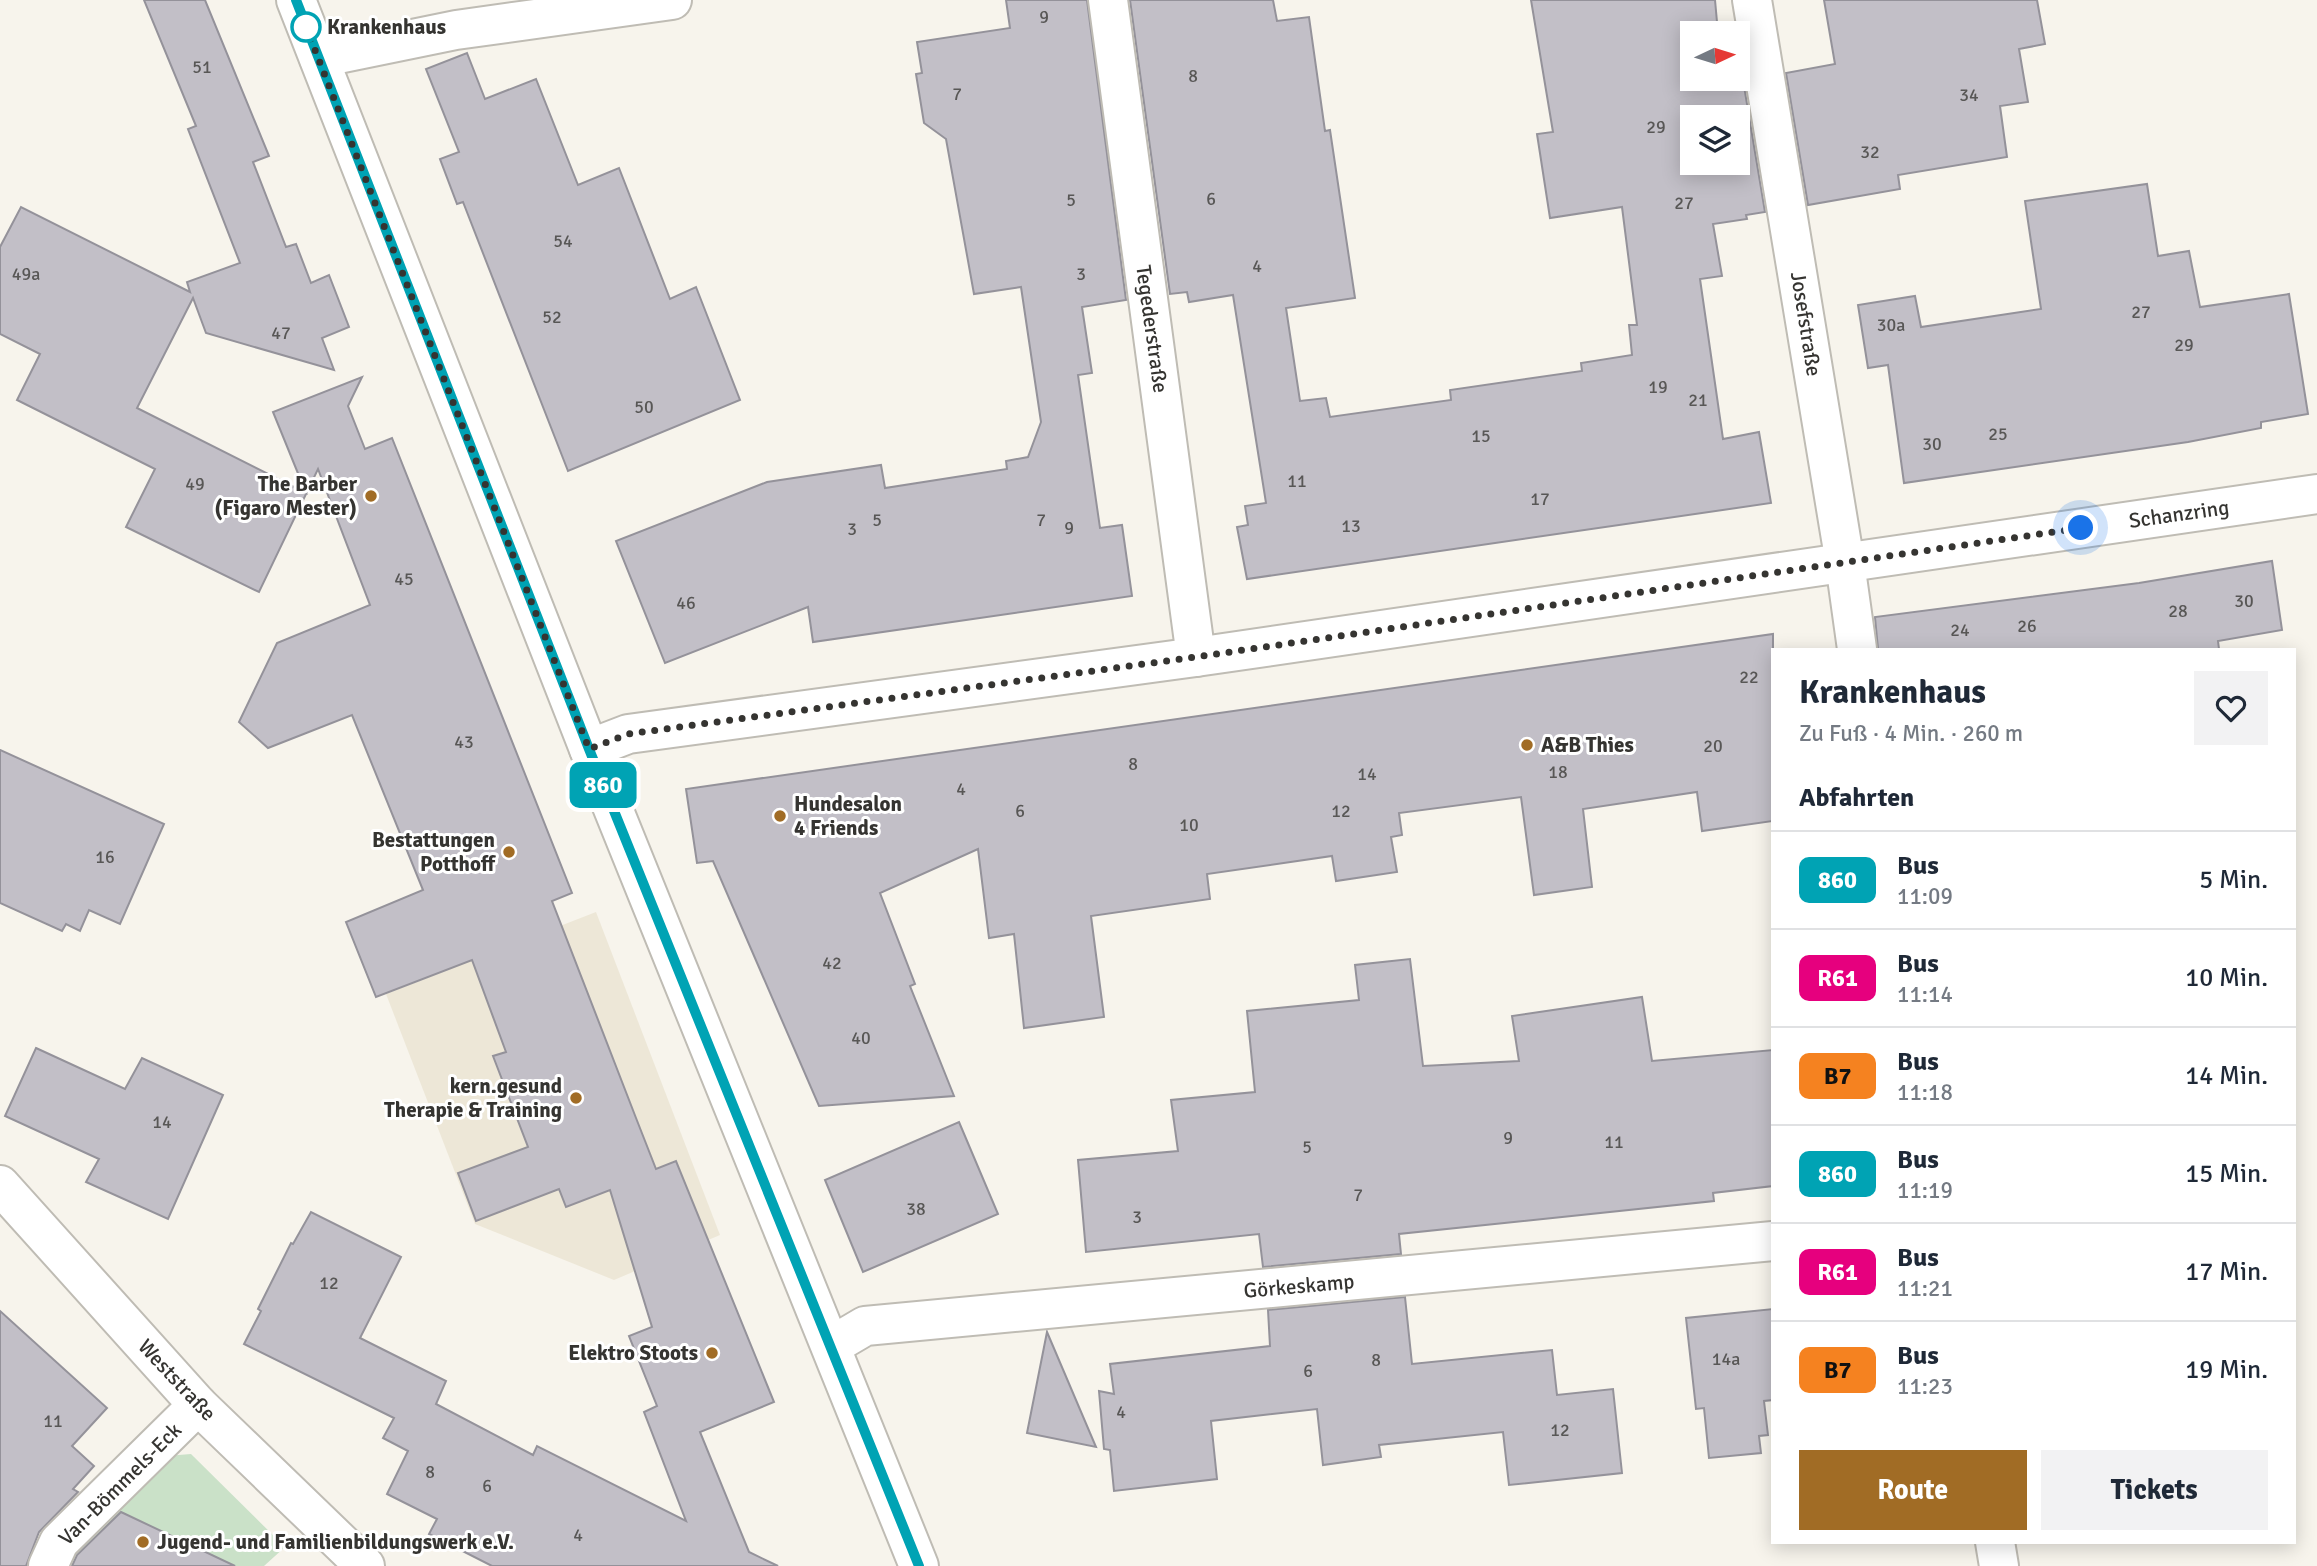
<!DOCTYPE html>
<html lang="de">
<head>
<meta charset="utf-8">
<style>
  :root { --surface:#fff; --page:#f2f2f3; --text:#1f2937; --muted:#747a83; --line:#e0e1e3; --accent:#a16c25 }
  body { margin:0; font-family:Signika,sans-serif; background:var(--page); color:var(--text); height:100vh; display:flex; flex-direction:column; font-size:26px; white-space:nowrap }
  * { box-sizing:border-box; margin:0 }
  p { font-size:23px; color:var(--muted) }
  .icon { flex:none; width:38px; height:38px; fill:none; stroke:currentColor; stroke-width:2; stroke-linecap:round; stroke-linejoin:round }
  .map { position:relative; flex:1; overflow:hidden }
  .sheet { position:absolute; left:1771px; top:648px; width:525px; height:896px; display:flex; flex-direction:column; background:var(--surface); border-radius:0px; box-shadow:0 4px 18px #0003 }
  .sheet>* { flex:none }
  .badge { padding:0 14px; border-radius:10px; font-size:24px; line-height:46px }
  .needle { width:46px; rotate:86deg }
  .fabs { position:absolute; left:1680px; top:21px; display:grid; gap:14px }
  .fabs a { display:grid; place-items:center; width:70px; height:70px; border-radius:0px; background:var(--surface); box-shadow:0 4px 18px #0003; font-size:35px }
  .you { position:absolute; width:35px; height:35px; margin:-18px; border:5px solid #fff; border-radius:50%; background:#1a73e8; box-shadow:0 0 0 10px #1a73e833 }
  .map>.badge { position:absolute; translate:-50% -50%; box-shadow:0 0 0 4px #fff }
  h2 { padding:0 28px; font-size:26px; line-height:63px }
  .round { display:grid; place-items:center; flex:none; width:74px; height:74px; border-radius:0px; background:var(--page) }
  .head { display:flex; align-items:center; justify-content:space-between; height:119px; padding:0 28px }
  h1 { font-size:33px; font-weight:700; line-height:52px }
  .cta { display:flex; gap:14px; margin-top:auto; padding:14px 28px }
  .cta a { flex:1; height:80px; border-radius:0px; background:var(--accent); color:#fff; font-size:28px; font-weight:700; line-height:80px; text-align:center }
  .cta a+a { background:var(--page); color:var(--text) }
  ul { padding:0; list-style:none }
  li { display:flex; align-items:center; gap:21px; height:98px; padding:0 28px; border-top:2px solid var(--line) }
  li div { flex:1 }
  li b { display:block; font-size:26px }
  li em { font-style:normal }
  li .badge { min-width:77px; font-weight:700; text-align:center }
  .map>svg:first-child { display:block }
  .built { fill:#ede7d7 }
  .green { fill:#cae1c8 }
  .building { fill:#c2bfc7; stroke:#94929a; stroke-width:2; fill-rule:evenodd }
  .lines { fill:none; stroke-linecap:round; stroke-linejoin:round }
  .minor-casing { stroke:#bfbcb4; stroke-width:42 }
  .minor { stroke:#fff; stroke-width:38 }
  .line-casing { stroke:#fff; stroke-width:16 }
  .line { stroke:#00a3b4; stroke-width:10 }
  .walk { stroke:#353431; stroke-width:7; stroke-dasharray:0 12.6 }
  .stop-dot { fill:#fff; stroke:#00a3b4; stroke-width:3.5 }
  .poi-dot { fill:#a16c25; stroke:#fff; stroke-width:2.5 }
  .labels { text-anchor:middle; stroke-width:6; stroke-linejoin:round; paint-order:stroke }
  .number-label { font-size:18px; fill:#585756 }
  .stop-label { font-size:21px; font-weight:bold; fill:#353431; stroke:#fff; text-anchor:start }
  .street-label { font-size:21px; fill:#353431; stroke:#fff }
  .poi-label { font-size:21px; font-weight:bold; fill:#353431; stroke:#fff; text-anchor:end }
</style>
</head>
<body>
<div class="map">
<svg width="2317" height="1566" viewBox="0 0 2317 1566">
  <rect width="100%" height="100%" fill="#f7f4ec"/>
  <!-- built -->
  <path class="built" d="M596,912L720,1235L614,1280L475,1224L386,994Z"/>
  <!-- green -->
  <path class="green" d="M191,1454L285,1547L264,1566H66L166,1456Z"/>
  <!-- building -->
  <g class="building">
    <path d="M144,0H205L269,156L253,162L286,247L296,244L311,283L329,275L349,327L322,338L334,370L206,333L193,298L137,408L306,493L273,412L362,377L348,406L365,449L392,438L572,893L552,901L636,1118L656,1169L676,1161L774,1402L700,1432L749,1552L778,1566H492L429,1534L437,1519L387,1494L408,1451L383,1438L394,1418L244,1344L261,1311L258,1309L291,1243L293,1244L311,1212L401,1257L360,1338L446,1381L436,1404L533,1455L537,1446L686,1521L644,1412L657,1406L629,1336L652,1327L610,1190L566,1207L559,1189L476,1221L458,1173L528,1147L493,1056L506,1052L472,960L376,997L346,922L423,890L352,715L268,748L239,722L277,643L370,605L318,469L259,592L126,527L155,469L17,400L40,354L0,334V247L21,207L190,292L187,282L240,263L188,129L196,126Z"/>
    <path d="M1006,0H1087L1126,300L1082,307L1092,373L1078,375L1100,528L1122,525L1132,596L813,642L808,607L665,663L616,541L767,482L881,465L885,488L1007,469L1006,461L1028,457L1041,422L1021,287L974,294L946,139L924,123L916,74L922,73L917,42L1010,28Z"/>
    <path d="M1130,0H1273L1277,21L1309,17L1325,131L1330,130L1355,298L1286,308L1300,401L1326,398L1330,417L1451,400L1450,390L1582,371L1581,363L1632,355L1629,325H1637L1622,207L1550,218L1537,134L1553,132L1531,0H1715L1718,33H1692V79H1725L1726,83L1743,80L1765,212L1746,215L1747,219L1713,224L1722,276L1700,279L1723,439L1759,432L1771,503L1247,579L1237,527L1248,525L1245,506L1266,503L1233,295L1189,302L1187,292L1170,294ZM1692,117H1738V163H1692Z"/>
    <path d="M1824,0H2037L2045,44L2019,49L2028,102L2000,106L2007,157L1898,175L1900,189L1808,205L1786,73L1835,64Z"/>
    <path d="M467,53L485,99L536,79L578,185L619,168L670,299L696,287L740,400L568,471L463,202L457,204L440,159L459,152L426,69Z"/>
    <path d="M2147,184L2158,256L2189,251L2200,307L2289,294L2308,414L2261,422V428L2188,442L1904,483L1888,365L1868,368L1858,305L1915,296L1921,327L2041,309L2025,201Z"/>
    <path d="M2272,561L2282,630L2218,641L2219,649H1878L1875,617L2139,583Z"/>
    <path d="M1773,634V821L1702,831L1697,792L1583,809L1592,887L1534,895L1521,797L1399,813L1402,835L1391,837L1397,872L1336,881L1332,856L1207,874L1210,899L1091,916L1104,1017L1024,1028L1014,934L989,938L978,849L880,893L915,984L910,986L954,1096L819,1106L713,861L697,863L686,789Z"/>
    <path d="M0,750L164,824L120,924L89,910L80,931L66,924L62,931L0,903Z"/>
    <path d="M1410,959L1423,1066L1519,1061L1512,1016L1642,997L1652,1061L1773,1050V1186L1713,1193L1714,1201L1399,1234L1401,1254L1263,1267L1259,1234L1086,1252L1078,1160L1178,1151L1171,1100L1255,1092L1247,1011L1359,1000L1355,965Z"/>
    <path d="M36,1048L125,1089L142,1058L223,1095L168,1219L86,1182L99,1159L5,1116Z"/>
    <path d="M959,1122L998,1214L863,1272L825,1180Z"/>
    <path d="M1405,1297L1412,1364L1552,1350L1557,1395L1613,1389L1622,1473L1509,1485L1503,1432L1379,1445L1381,1457L1323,1465L1317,1409L1211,1421L1217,1479L1114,1491L1110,1450L1104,1449L1099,1391L1114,1394L1110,1364L1270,1346L1268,1310Z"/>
    <path d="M1773,1309V1400L1764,1401L1768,1435L1759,1436L1761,1453L1709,1458L1704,1408L1696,1409L1686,1318Z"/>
    <path d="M0,1311L107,1408L72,1446L94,1466L73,1489L78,1492L39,1532L26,1566H0Z"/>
    <path d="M1047,1332L1096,1447L1027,1433Z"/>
    <path d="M121,1512L235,1566H72L77,1555Z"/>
  </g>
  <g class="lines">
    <!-- minor casing -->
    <g class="minor-casing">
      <g id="minor">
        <path d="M296,0L589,749L919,1566"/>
        <path d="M1108,0L1196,657"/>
        <path d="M1752,0L1845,563L1857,649"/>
        <path d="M319,58L456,30L672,0"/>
        <path d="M589,749L628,734L1196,657L2317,494"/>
        <path d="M0,1185L198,1405L365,1566"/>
        <path d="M831,1346L865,1326L1773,1241"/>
        <path d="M1995,1542L1999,1566"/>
        <path d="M48,1566L59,1542L198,1405"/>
      </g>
    </g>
    <!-- minor -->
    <use href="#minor" class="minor"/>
  </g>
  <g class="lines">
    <!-- line casing -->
    <g class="line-casing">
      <path id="line" d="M296,0L589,749L919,1566"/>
    </g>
    <!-- line -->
    <use href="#line" class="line"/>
    <!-- walk -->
    <path class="walk" d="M306,27L589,749L628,734L1196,657L2081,528"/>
  </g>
  <!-- markers -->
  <circle class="stop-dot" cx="306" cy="27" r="14"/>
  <g class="poi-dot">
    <circle cx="371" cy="496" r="7"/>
    <circle cx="1527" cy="745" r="7"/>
    <circle cx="780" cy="816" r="7"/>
    <circle cx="509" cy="852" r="7"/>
    <circle cx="576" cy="1098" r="7"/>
    <circle cx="712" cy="1353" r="7"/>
    <circle cx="143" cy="1542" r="7"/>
  </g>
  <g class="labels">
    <!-- number labels -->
    <g class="number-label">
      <text x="1044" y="23">9</text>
      <text x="202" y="73">51</text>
      <text x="1193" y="82">8</text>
      <text x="957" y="100">7</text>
      <text x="1969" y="101">34</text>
      <text x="1656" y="133">29</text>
      <text x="1870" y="158">32</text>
      <text x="1211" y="205">6</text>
      <text x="1071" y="206">5</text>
      <text x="1684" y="209">27</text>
      <text x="563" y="247">54</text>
      <text x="1257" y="272">4</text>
      <text x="26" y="280">49a</text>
      <text x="1081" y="280">3</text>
      <text x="2141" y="318">27</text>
      <text x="552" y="323">52</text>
      <text x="1891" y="331">30a</text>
      <text x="281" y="339">47</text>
      <text x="2184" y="351">29</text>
      <text x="1658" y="393">19</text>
      <text x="1698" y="406">21</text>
      <text x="644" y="413">50</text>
      <text x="1998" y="440">25</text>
      <text x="1481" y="442">15</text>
      <text x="1932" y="450">30</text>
      <text x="1297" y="487">11</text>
      <text x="195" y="490">49</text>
      <text x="1540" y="505">17</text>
      <text x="877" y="526">5</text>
      <text x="1041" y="526">7</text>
      <text x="1351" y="532">13</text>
      <text x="1069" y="534">9</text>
      <text x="852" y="535">3</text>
      <text x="404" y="585">45</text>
      <text x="2244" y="607">30</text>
      <text x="686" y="609">46</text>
      <text x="2178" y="617">28</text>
      <text x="2027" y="632">26</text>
      <text x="1960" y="636">24</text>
      <text x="1749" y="683">22</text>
      <text x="464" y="748">43</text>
      <text x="1713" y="752">20</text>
      <text x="1133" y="770">8</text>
      <text x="1558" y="778">18</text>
      <text x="1367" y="780">14</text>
      <text x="961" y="795">4</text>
      <text x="1020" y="817">6</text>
      <text x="1341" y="817">12</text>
      <text x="1189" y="831">10</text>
      <text x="105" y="863">16</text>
      <text x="832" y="969">42</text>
      <text x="861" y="1044">40</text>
      <text x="162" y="1128">14</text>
      <text x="1508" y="1144">9</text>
      <text x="1614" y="1148">11</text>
      <text x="1307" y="1153">5</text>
      <text x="1358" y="1201">7</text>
      <text x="916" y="1215">38</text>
      <text x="1137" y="1223">3</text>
      <text x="329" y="1289">12</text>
      <text x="1726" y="1365">14a</text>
      <text x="1376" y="1366">8</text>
      <text x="1308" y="1377">6</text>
      <text x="1121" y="1418">4</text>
      <text x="53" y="1427">11</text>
      <text x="1560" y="1436">12</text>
      <text x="430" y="1478">8</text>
      <text x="487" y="1492">6</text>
      <text x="578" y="1541">4</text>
    </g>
    <!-- stop labels -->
    <g class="stop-label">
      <text x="327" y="34">Krankenhaus</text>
    </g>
    <!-- street labels -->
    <g class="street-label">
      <text transform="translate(1806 324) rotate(81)" y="7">Josefstraße</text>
      <text transform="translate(1152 329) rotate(82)" y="7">Tegederstraße</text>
      <text transform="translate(2179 514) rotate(-8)" y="7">Schanzring</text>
      <text transform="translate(1299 1286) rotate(-5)" y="7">Görkeskamp</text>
      <text transform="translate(177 1380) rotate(47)" y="7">Weststraße</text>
      <text transform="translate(120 1484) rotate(-45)" y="7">Van-Bömmels-Eck</text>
    </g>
    <!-- poi labels -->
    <g class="poi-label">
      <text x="357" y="491">The Barber<tspan x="357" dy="24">(Figaro Mester)</tspan></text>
      <text x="1541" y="752" text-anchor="start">A&amp;B Thies</text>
      <text x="794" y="811" text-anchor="start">Hundesalon<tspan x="794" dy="24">4 Friends</tspan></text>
      <text x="495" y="847">Bestattungen<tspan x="495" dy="24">Potthoff</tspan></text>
      <text x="562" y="1093">kern.gesund<tspan x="562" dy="24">Therapie &amp; Training</tspan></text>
      <text x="698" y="1360">Elektro Stoots</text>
      <text x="157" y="1549" text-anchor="start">Jugend- und Familienbildungswerk e.V.</text>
    </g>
  </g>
</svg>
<div class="fabs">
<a><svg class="needle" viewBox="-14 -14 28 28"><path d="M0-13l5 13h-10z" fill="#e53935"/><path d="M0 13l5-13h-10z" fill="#747a83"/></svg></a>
<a><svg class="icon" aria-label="layers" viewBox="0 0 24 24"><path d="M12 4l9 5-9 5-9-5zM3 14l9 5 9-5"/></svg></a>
</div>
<div class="you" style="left:2081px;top:528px"></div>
<b class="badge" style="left:603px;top:785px;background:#00a3b4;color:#fff">860</b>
<section class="sheet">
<div class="head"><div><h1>Krankenhaus</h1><p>Zu Fuß · 4 Min. · 260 m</p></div><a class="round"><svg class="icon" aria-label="heart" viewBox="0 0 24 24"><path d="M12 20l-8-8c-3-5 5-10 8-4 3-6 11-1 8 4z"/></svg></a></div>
<h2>Abfahrten</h2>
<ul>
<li><span class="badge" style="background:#00a3b4;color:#fff">860</span><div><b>Bus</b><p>11:09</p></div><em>5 Min.</em></li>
<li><span class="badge" style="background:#e6007e;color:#fff">R61</span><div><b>Bus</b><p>11:14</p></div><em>10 Min.</em></li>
<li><span class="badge" style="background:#f58220;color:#111">B7</span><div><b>Bus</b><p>11:18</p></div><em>14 Min.</em></li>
<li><span class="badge" style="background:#00a3b4;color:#fff">860</span><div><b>Bus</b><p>11:19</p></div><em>15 Min.</em></li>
<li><span class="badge" style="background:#e6007e;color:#fff">R61</span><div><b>Bus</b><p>11:21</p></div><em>17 Min.</em></li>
<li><span class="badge" style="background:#f58220;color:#111">B7</span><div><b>Bus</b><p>11:23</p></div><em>19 Min.</em></li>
</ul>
<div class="cta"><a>Route</a><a>Tickets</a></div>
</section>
</div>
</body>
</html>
